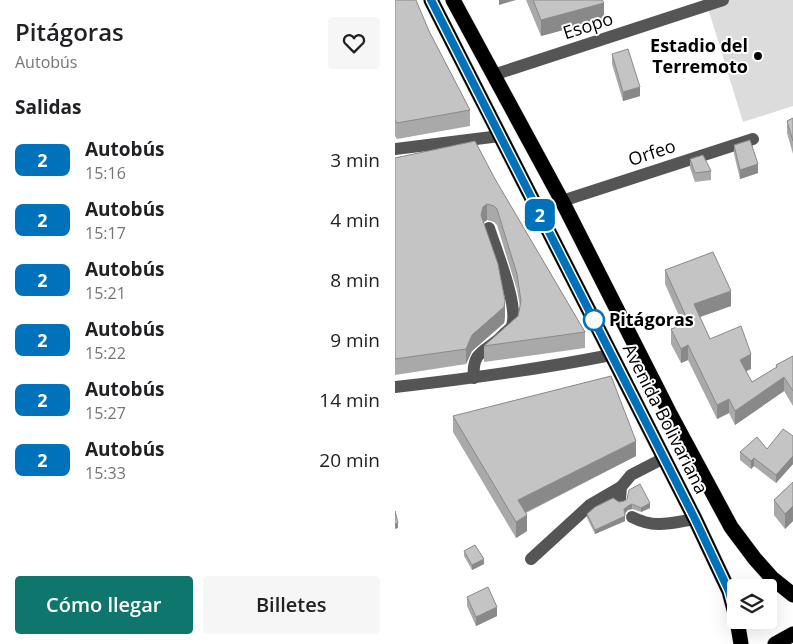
<!DOCTYPE html>
<html lang="es">
<head>
<meta charset="utf-8">
<style>
  :root { --surface:#fff; --page:#f6f6f6; --text:#202124; --muted:#757577; --accent:#0f766e }
  body { margin:0; font-family:"Open Sans",sans-serif; background:var(--page); color:var(--text); height:100vh; display:flex; flex-direction:column; font-size:19px; white-space:nowrap }
  * { box-sizing:border-box; margin:0 }
  p { font-size:16px; color:var(--muted) }
  .icon { flex:none; width:28px; height:28px; fill:none; stroke:currentColor; stroke-width:2; stroke-linecap:round; stroke-linejoin:round }
  .map { position:relative; flex:1; overflow:hidden }
  .panel { display:flex; flex-direction:column; background:var(--surface); width:395px }
  .panel>* { flex:none }
  .badge { padding:0 10px; border-radius:8px; font-size:18px; line-height:32px }
  .fabs { position:absolute; left:332px; top:579px; display:grid; gap:10px }
  .fabs a { display:grid; place-items:center; width:50px; height:50px; border-radius:5px; background:var(--surface); box-shadow:0 5px 20px #0002; font-size:25px }
  .map>.badge { position:absolute; translate:-50% -50%; box-shadow:0 0 0 2px #fff }
  h2 { padding:0 15px; font-size:19px; line-height:45px }
  .round { display:grid; place-items:center; flex:none; width:52px; height:52px; border-radius:5px; background:var(--page) }
  .headline { display:flex; align-items:center; justify-content:space-between; height:85px; padding:0 15px }
  h1 { font-size:24px; font-weight:600; line-height:38px }
  .primary-button { display:flex; gap:10px; margin-top:auto; padding:10px 15px }
  .primary-button a { flex:1; height:58px; border-radius:5px; background:var(--accent); color:#fff; font-size:20px; font-weight:600; line-height:58px; text-align:center }
  .primary-button a+a { background:var(--page); color:var(--text) }
  ul { padding:0; list-style:none }
  li { display:flex; align-items:center; gap:15px; height:60px; padding:0 15px }
  li div { flex:1 }
  li b { display:block; font-size:19px }
  li em { font-style:normal }
  li .badge { min-width:55px; font-weight:700; text-align:center }
  main { display:flex; flex:1; min-height:0 }
  .map>svg:first-child { display:block }
  .grass { fill:#dcdcdc }
  .lines { fill:none; stroke-linecap:round; stroke-linejoin:round }
  .highway-casing { stroke:#dbdbdb; stroke-width:16 }
  .minor { stroke:#555; stroke-width:12 }
  .highway { stroke:#000; stroke-width:15 }
  .wall { fill:#a9a9a9 }
  .shaded-wall { fill:#898989 }
  .building { fill:#c4c4c4; stroke:#898989 }
  .line-casing { stroke:#fff; stroke-width:11 }
  .line { stroke:#0072bc; stroke-width:8 }
  .poi-dot { fill:#000; stroke:#fff; stroke-width:2 }
  .stop-dot { fill:#fff; stroke:#0072bc; stroke-width:2.5 }
  .labels { text-anchor:middle; stroke-width:4; stroke-linejoin:round; paint-order:stroke }
  .street-label { font-size:18px; fill:#000; stroke:#fff }
  .poi-label { font-size:18px; font-weight:bold; fill:#000; stroke:#fff; text-anchor:end }
  .stop-label { font-size:18px; font-weight:bold; fill:#000; stroke:#fff; text-anchor:start }
</style>
</head>
<body>
<main>
<section class="panel">
<div class="headline"><div><h1>Pitágoras</h1><p>Autobús</p></div><a class="round"><svg class="icon" aria-label="heart" viewBox="0 0 24 24"><path d="M12 20l-8-8c-3-5 5-10 8-4 3-6 11-1 8 4z"/></svg></a></div>
<h2>Salidas</h2>
<ul>
<li><span class="badge" style="background:#0072bc;color:#fff">2</span><div><b>Autobús</b><p>15:16</p></div><em>3 min</em></li>
<li><span class="badge" style="background:#0072bc;color:#fff">2</span><div><b>Autobús</b><p>15:17</p></div><em>4 min</em></li>
<li><span class="badge" style="background:#0072bc;color:#fff">2</span><div><b>Autobús</b><p>15:21</p></div><em>8 min</em></li>
<li><span class="badge" style="background:#0072bc;color:#fff">2</span><div><b>Autobús</b><p>15:22</p></div><em>9 min</em></li>
<li><span class="badge" style="background:#0072bc;color:#fff">2</span><div><b>Autobús</b><p>15:27</p></div><em>14 min</em></li>
<li><span class="badge" style="background:#0072bc;color:#fff">2</span><div><b>Autobús</b><p>15:33</p></div><em>20 min</em></li>
</ul>
<div class="primary-button"><a>Cómo llegar</a><a>Billetes</a></div>
</section>
<div class="map">
<svg width="398" height="644" viewBox="0 0 398 644">
  <rect width="100%" height="100%" fill="#fff"/>
  <!-- grass -->
  <path class="grass" d="M328,0H398V106L348,122L312,5Z"/>
  <g class="lines">
    <!-- highway casing -->
    <g class="highway-casing">
      <g id="highway">
        <path d="M36,0L300,519L334,591L341,617"/>
        <path d="M58,0L167,201L274,412L336,527L360,559L377,578L398,595"/>
        <path d="M342,620L346,644"/>
        <path d="M380,644L398,634"/>
      </g>
    </g>
    <!-- minor -->
    <g class="minor">
      <path d="M98,75L328,0"/>
      <path d="M0,149L105,136"/>
      <path d="M167,201L358,139"/>
      <path d="M79,378C76,349 93,352 109,334C111,332 115,329 117,326C124,306 101,250 94,228"/>
      <path d="M0,387C72,379 145,369 216,355"/>
      <path d="M225,499L226,487L236,475L269,458"/>
      <path d="M237,517C260,529 276,523 300,519"/>
      <path d="M136,559L195,505L226,487"/>
    </g>
    <!-- highway -->
    <use href="#highway" class="highway"/>
  </g>
  <!-- wall -->
  <g class="wall">
    <path d="M0,0L34,31L75,110V126L2,139L0,136Z"/>
    <path d="M131,0H207L209,19L146,36Z"/>
    <path d="M217,54L245,96L228,101L217,64Z"/>
    <path d="M398,118V154L392,133V121Z"/>
    <path d="M339,145L363,173L345,179L339,154Z"/>
    <path d="M0,158L100,179L190,332V348L89,362V346L123,316L125,307L122,290L102,225L99,222L92,220L89,222L110,317L109,323L77,351L71,364L0,375Z"/>
    <path d="M295,159L316,171V180L300,182L295,168Z"/>
    <path d="M270,270L336,306L305,317L315,339L356,369L351,371L357,382L381,368V365L398,356V406L389,391L340,425L334,413L322,419L293,360L286,363L276,344V329L288,325L270,284Z"/>
    <path d="M58,416L241,456L131,513L132,531L121,538L58,432Z"/>
    <path d="M398,436V464L381,483L359,466L356,469L345,460V452L372,449Z"/>
    <path d="M398,482V521L390,529L379,515V500Z"/>
    <path d="M224,502L255,508L246,512L237,509L233,510L230,514V521L200,534L192,518V514Z"/>
    <path d="M69,551L89,564L77,570L69,556Z"/>
    <path d="M72,597L102,616L81,626L72,606Z"/>
  </g>
  <!-- shaded-wall -->
  <g class="shaded-wall">
    <path d="M104,0H121L104,5Z"/>
    <path d="M209,3V19L146,36V20Z"/>
    <path d="M245,87V96L228,101V92Z"/>
    <path d="M363,164V173L345,179V170Z"/>
    <path d="M92,204V220L88,223L86,215L88,207Z"/>
    <path d="M336,291V306L299,319V304Z"/>
    <path d="M110,301V317L109,323L77,351L71,364V349L77,335Z"/>
    <path d="M293,345V360L286,363V349Z"/>
    <path d="M356,354V369L345,374V360Z"/>
    <path d="M389,377V391L340,425V411Z"/>
    <path d="M334,399V413L322,419V405Z"/>
    <path d="M241,441V456L123,516V500Z"/>
    <path d="M398,456V464L381,483V475Z"/>
    <path d="M359,458V466L356,469V461Z"/>
    <path d="M255,503V508L246,512V508Z"/>
    <path d="M237,504V509L233,510L229,514V509L233,506Z"/>
    <path d="M398,506V521L390,529V514Z"/>
    <path d="M132,515V531L121,538V522Z"/>
    <path d="M230,516V521L200,534V530Z"/>
    <path d="M3,523V528L0,529V524Z"/>
    <path d="M89,559V564L77,570V565Z"/>
    <path d="M102,607V616L81,626V617Z"/>
  </g>
  <!-- building -->
  <g class="building">
    <path d="M0,0H21L34,31L75,110L2,123L0,120Z"/>
    <path d="M138,0H207L209,3L146,20Z"/>
    <path d="M233,49L245,87L228,92L217,54Z"/>
    <path d="M398,118V141L392,121Z"/>
    <path d="M355,140L363,164L345,170L339,145Z"/>
    <path d="M80,141L100,179L190,332L89,346L123,316L126,301L122,274L102,209L99,206L92,204L88,207L86,215L103,264L110,301L109,307L77,335L71,349L0,359V158Z"/>
    <path d="M308,155L316,171L300,173L295,159Z"/>
    <path d="M318,252L336,291L299,304L315,339L346,326L356,354L345,360L357,382L382,367L381,365L398,356V391L389,377L340,411L334,399L322,405L293,345L286,349L276,329L294,323L270,270Z"/>
    <path d="M216,376L241,441L123,500L132,515L121,522L58,416Z"/>
    <path d="M388,429L398,436V456L381,475L359,458L356,461L345,452L362,437L372,449Z"/>
    <path d="M398,482V506L390,514L379,500Z"/>
    <path d="M245,484L255,503L246,508L237,504L233,506L229,509L230,516L200,530L192,514L200,507L218,498L224,502L229,501L232,499L234,490Z"/>
    <path d="M0,511L3,523L0,524Z"/>
    <path d="M80,545L89,559L77,565L69,551Z"/>
    <path d="M93,587L102,607L81,617L72,597Z"/>
  </g>
  <g class="lines">
    <!-- line casing -->
    <g class="line-casing">
      <path id="line" d="M36,0L300,519L334,591L341,617"/>
    </g>
    <!-- line -->
    <use href="#line" class="line"/>
  </g>
  <!-- markers -->
  <circle class="poi-dot" cx="363" cy="56" r="5"/>
  <circle class="stop-dot" cx="199" cy="320" r="10"/>
  <g class="labels">
    <!-- street labels -->
    <g class="street-label">
      <text transform="translate(193 26) rotate(-18)" y="6">Esopo</text>
      <text transform="translate(257 153) rotate(-18)" y="6">Orfeo</text>
      <text transform="translate(270 419) rotate(63)" y="6">Avenida Bolivariana</text>
    </g>
    <!-- poi labels -->
    <g class="poi-label">
      <text x="353" y="52">Estadio del<tspan x="353" dy="21">Terremoto</tspan></text>
    </g>
    <!-- stop labels -->
    <g class="stop-label">
      <text x="214" y="326">Pitágoras</text>
    </g>
  </g>
</svg>
<div class="fabs">
<a><svg class="icon" aria-label="layers" viewBox="0 0 24 24"><path d="M12 4l9 5-9 5-9-5zM3 14l9 5 9-5"/></svg></a>
</div>
<b class="badge" style="left:145px;top:215px;background:#0072bc;color:#fff">2</b>
</div>
</main>
</body>
</html>
